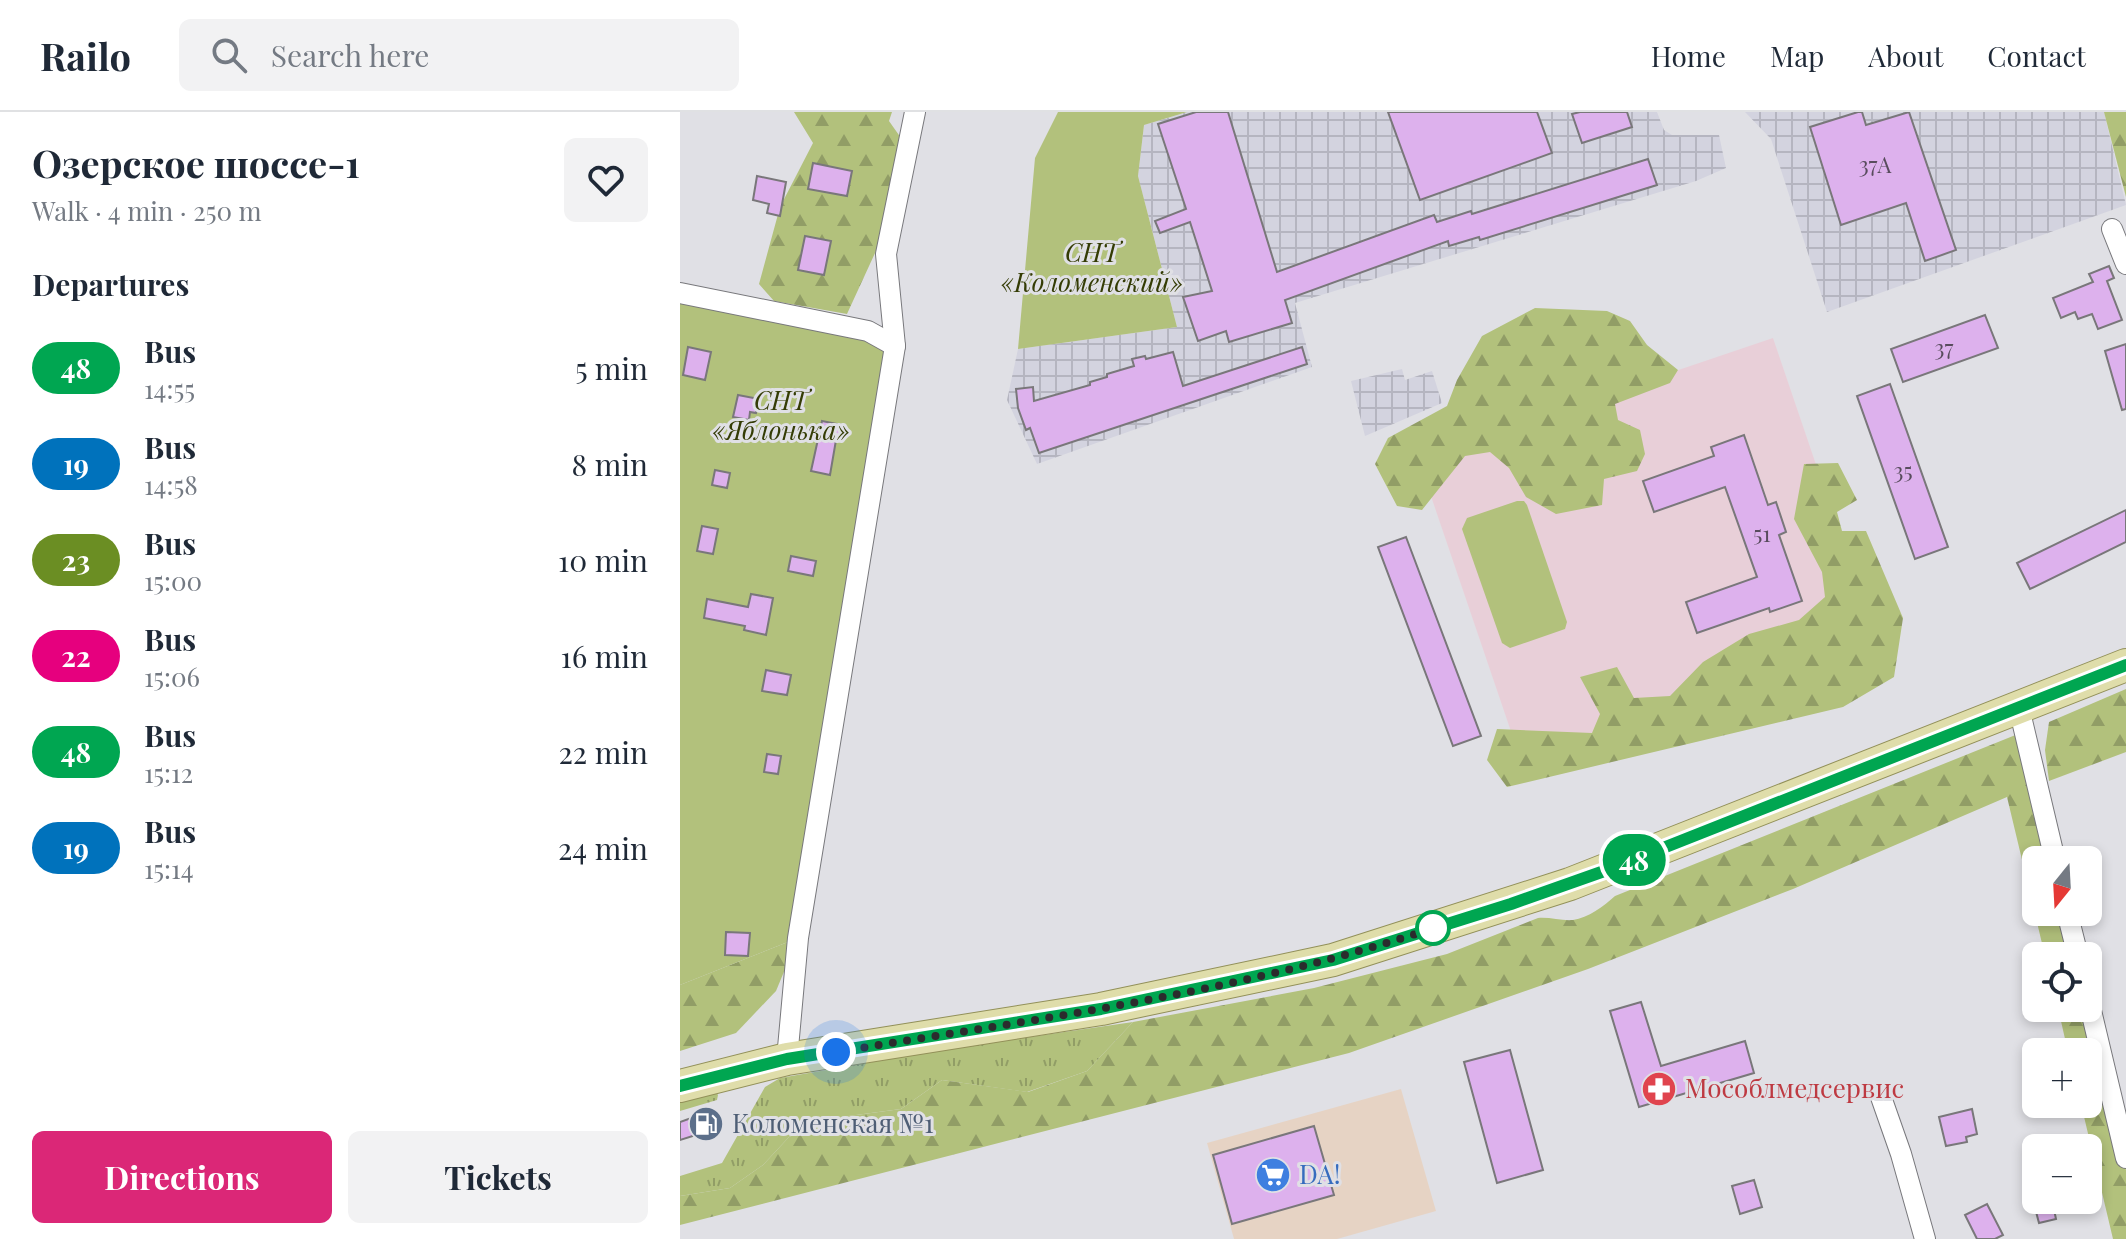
<!DOCTYPE html>
<html lang="en">
<head>
<meta charset="utf-8">
<style>
  :root { --surface:#fff; --page:#f2f2f3; --text:#1f2937; --muted:#747a83; --line:#e0e1e3; --accent:#db2777 }
  body { margin:0; font-family:"Playfair Display",serif; background:var(--page); color:var(--text); height:100vh; display:flex; flex-direction:column; font-size:30px; white-space:nowrap }
  * { box-sizing:border-box; margin:0 }
  p { font-size:26px; color:var(--muted) }
  .icon { flex:none; width:44px; height:44px; fill:none; stroke:currentColor; stroke-width:2; stroke-linecap:round; stroke-linejoin:round }
  .map { position:relative; flex:1; overflow:hidden }
  .details { display:flex; flex-direction:column; background:var(--surface); width:680px }
  .details>* { flex:none }
  .badge { padding:0 16px; border-radius:26px; font-size:28px; line-height:52px }
  .needle { width:52px; rotate:198deg }
  .fabs { position:absolute; left:1342px; top:734px; display:grid; gap:16px }
  .fabs a { display:grid; place-items:center; width:80px; height:80px; border-radius:12px; background:var(--surface); box-shadow:0 4px 12px #0003; font-size:40px }
  .you { position:absolute; width:40px; height:40px; margin:-20px; border:6px solid #fff; border-radius:50%; background:#1a73e8; box-shadow:0 0 0 12px #1a73e833 }
  .map>.badge { position:absolute; translate:-50% -50%; box-shadow:0 0 0 4px #fff }
  h2 { padding:0 32px; font-size:30px; line-height:72px }
  .round { display:grid; place-items:center; flex:none; width:84px; height:84px; border-radius:12px; background:var(--page) }
  .overview { display:flex; align-items:center; justify-content:space-between; height:136px; padding:0 32px }
  h1 { font-size:38px; font-weight:700; line-height:60px }
  .cta { display:flex; gap:16px; margin-top:auto; padding:16px 32px }
  .cta a { flex:1; height:92px; border-radius:12px; background:var(--accent); color:#fff; font-size:32px; font-weight:700; line-height:92px; text-align:center }
  .cta a+a { background:var(--page); color:var(--text) }
  ul { padding:0; list-style:none }
  li { display:flex; align-items:center; gap:24px; height:96px; padding:0 32px }
  li div { flex:1 }
  li b { display:block; font-size:30px }
  li em { font-style:normal }
  li .badge { min-width:88px; font-weight:700; text-align:center }
  header { display:flex; align-items:center; gap:48px; box-sizing:border-box; height:112px; padding:0 40px; background:var(--surface); border-bottom:2px solid var(--line) }
  header strong { font-size:38px }
  nav { display:flex; gap:44px; margin-inline-start:auto; font-size:28px }
  .search { width:560px; height:72px; background:var(--page); display:flex; align-items:center; gap:20px; box-sizing:border-box; padding:0 28px; border-radius:12px; color:var(--muted); font-size:30px }
  main { display:flex; flex:1; min-height:0 }
  .map>svg:first-child { display:block }
  .commercial { fill:#e6d3c4 }
  .industrial { fill:url(#industrial-grid) }
  .education { fill:#e8cfd8 }
  .grass { fill:url(#grass-tufts) }
  .forest { fill:url(#forest-firs) }
  .garden { fill:#b2c17c }
  .building { fill:#ddb1ed; stroke:#79777a; stroke-width:2 }
  .lines { fill:none; stroke-linecap:round; stroke-linejoin:round }
  .street-casing { stroke:#78787c; stroke-width:22 }
  .primary-casing { stroke:#929059; stroke-width:34 }
  .street { stroke:#fff; stroke-width:20 }
  .primary { stroke:#dfddaa; stroke-width:32 }
  .line-casing { stroke:#fff; stroke-width:18 }
  .line { stroke:#00a651; stroke-width:12 }
  .walk { stroke:#2b2b2d; stroke-width:8; stroke-dasharray:0 14.4 }
  .stop-dot { fill:#fff; stroke:#00a651; stroke-width:4 }
  .labels { text-anchor:middle; stroke-width:6; stroke-linejoin:round; paint-order:stroke }
  .number-label { font-size:22px; fill:#584c5d }
  .park-label { font-size:26px; font-style:italic; fill:#343c05; stroke:#e0e0e5 }
  .health-label { font-size:26px; fill:#be3a42; stroke:#e0e0e5; text-anchor:start }
  .service-label { font-size:26px; fill:#4e5e75; stroke:#e0e0e5; text-anchor:start }
  .shop-label { font-size:26px; fill:#366cbe; stroke:#e0e0e5; text-anchor:start }
</style>
</head>
<body>
<header>
<strong>Railo</strong>
<div class="search"><svg class="icon" aria-label="search" viewBox="0 0 24 24"><circle cx="10" cy="10" r="6"/><path d="M15 15l6 6"/></svg>Search here</div>
<nav><a>Home</a><a>Map</a><a>About</a><a>Contact</a></nav>
</header>
<main>
<section class="details">
<div class="overview"><div><h1>Озерское шоссе-1</h1><p>Walk · 4 min · 250 m</p></div><a class="round"><svg class="icon" aria-label="heart" viewBox="0 0 24 24"><path d="M12 20l-8-8c-3-5 5-10 8-4 3-6 11-1 8 4z"/></svg></a></div>
<h2>Departures</h2>
<ul>
<li><span class="badge" style="background:#00a651;color:#fff">48</span><div><b>Bus</b><p>14:55</p></div><em>5 min</em></li>
<li><span class="badge" style="background:#0072bc;color:#fff">19</span><div><b>Bus</b><p>14:58</p></div><em>8 min</em></li>
<li><span class="badge" style="background:#6b8e23;color:#fff">23</span><div><b>Bus</b><p>15:00</p></div><em>10 min</em></li>
<li><span class="badge" style="background:#e6007e;color:#fff">22</span><div><b>Bus</b><p>15:06</p></div><em>16 min</em></li>
<li><span class="badge" style="background:#00a651;color:#fff">48</span><div><b>Bus</b><p>15:12</p></div><em>22 min</em></li>
<li><span class="badge" style="background:#0072bc;color:#fff">19</span><div><b>Bus</b><p>15:14</p></div><em>24 min</em></li>
</ul>
<div class="cta"><a>Directions</a><a>Tickets</a></div>
</section>
<div class="map">
<svg width="1446" height="1127" viewBox="0 0 1446 1127">
  <defs>
    <pattern id="industrial-grid" width="8" height="8" patternUnits="userSpaceOnUse" patternTransform="scale(2)"><rect width="8" height="8" fill="#d3d3df"/><path d="M0 4h8M4 0v8" fill="none" stroke="#b5b5c0"/></pattern>
    <pattern id="grass-tufts" width="24" height="20" patternUnits="userSpaceOnUse" patternTransform="scale(2)"><rect width="24" height="20" fill="#b2c17c"/><path d="M3 7l-1-3M5 7V3M7 7l1-3M15 17l-1-3M17 17v-4M19 17l1-3" fill="none" stroke="#919d66"/></pattern>
    <pattern id="forest-firs" width="22" height="20" patternUnits="userSpaceOnUse" patternTransform="scale(2)"><rect width="22" height="20" fill="#b2c17c"/><path d="M5 1l3.5 6h-7zM16 11l3.5 6h-7z" fill="#919d66"/></pattern>
  </defs>
  <rect width="100%" height="100%" fill="#e0e0e5"/>
  <!-- commercial -->
  <path class="commercial" d="M721,977L756,1099L657,1127H554L527,1031Z"/>
  <!-- industrial -->
  <g class="industrial">
    <path d="M507,0H977L984,18L992,23H1039L1046,56L1016,69L615,191L632,255L357,352L327,288L338,237L497,215L458,64L464,13Z"/>
    <path d="M1065,0H1424L1446,93L1147,200L1091,27Z"/>
    <path d="M722,257L725,268L752,259L762,291L685,324L671,269Z"/>
  </g>
  <!-- education -->
  <path class="education" d="M1093,226L1195,526L840,646L738,346Z"/>
  <!-- grass -->
  <g class="grass">
    <path d="M453,910L407,959L347,980L262,968L221,997L146,1007L109,1025L83,1053L50,1076L0,1084V1064L42,1051L85,975L100,966L273,936Z"/>
    <path d="M35,978L38,983L37,988L0,999V990Z"/>
  </g>
  <!-- forest -->
  <g class="forest">
    <path d="M114,0H212L209,9L221,26L201,128L167,202L94,189L79,172L100,95L133,31Z"/>
    <path d="M1424,0H1446V85Z"/>
    <path d="M855,196L927,199L950,209L967,233L998,258L990,271L935,292L938,308L960,318L965,342L957,359L924,367L922,393L876,402L846,385L829,356L810,340L785,344L742,398L717,394L695,352L708,326L767,294L777,268L802,224Z"/>
    <path d="M1158,351L1177,388L1157,400L1162,419H1186L1223,506L1214,565L1163,595L827,675L807,648L817,617L912,621L920,602L900,565L937,555L954,586L990,584L1023,550L1069,522L1119,508L1145,485L1142,460L1114,407L1124,352Z"/>
    <path d="M1446,577V640L1369,669L1365,638L1369,610Z"/>
    <path d="M1338,622L1368,748H1356V800H1381L1393,844H1365L1327,685L1113,777L908,857L669,941L0,1113V1084L50,1076L83,1053L109,1025L146,1007L221,997L262,968L348,980L407,959L453,910L634,876L767,842L858,806C870,805 882,809 893,808C908,806 924,794 935,784Z"/>
    <path d="M118,826L96,879L56,921L0,939V873Z"/>
    <path d="M1378,896H1404L1413,938L1446,1058V1127H1433L1401,992H1408V940H1388Z"/>
  </g>
  <!-- garden -->
  <g class="garden">
    <path d="M378,0H507L464,13L458,64L497,215L338,237L355,46Z"/>
    <path d="M0,181L215,234L118,826L0,873Z"/>
    <path d="M837,389H844L847,393L887,510L885,517L830,536L822,531L782,417L787,406Z"/>
  </g>
  <!-- building -->
  <g class="building">
    <path d="M516,0H548L597,160L754,103L757,110L791,99L792,102L968,47L977,73L800,128L799,125L769,134L768,129L605,188L612,211L549,230L546,219L518,229L503,185L532,179L510,110L480,121L475,109L506,97L478,12Z"/>
    <path d="M708,0H857L872,41L740,88Z"/>
    <path d="M900,0H947L952,15L902,31L892,2Z"/>
    <path d="M1178,0H1182L1186,13L1229,0L1276,138L1245,149L1226,91L1161,113L1130,15Z"/>
    <path d="M133,51L172,59L167,84L128,77Z"/>
    <path d="M77,64L106,70L100,104L87,101L89,92L73,88Z"/>
    <path d="M125,124L151,129L144,163L118,158Z"/>
    <path d="M1429,154L1434,166L1427,169L1442,208L1418,217L1412,202L1398,207L1395,200L1381,206L1373,186L1413,170L1409,162Z"/>
    <path d="M1305,203L1318,236L1223,270L1211,237Z"/>
    <path d="M1446,232V297L1442,298L1425,239Z"/>
    <path d="M8,235L31,240L25,268L3,263Z"/>
    <path d="M622,235L627,252L359,341L350,316L346,318L338,296L336,277L353,275L354,289L410,273V270L427,265V262L454,254L452,247L465,244L466,247L493,240L503,274Z"/>
    <path d="M1210,272L1268,435L1235,447L1177,284Z"/>
    <path d="M58,283L79,287L76,301L70,300L69,308L53,305Z"/>
    <path d="M142,309L162,313L159,329L156,328L150,363L131,359Z"/>
    <path d="M1064,323L1088,393L1096,390L1106,420L1099,423L1122,489L1090,500L1089,496L1017,521L1006,490L1077,465L1045,375L974,400L963,369L1034,344L1031,335Z"/>
    <path d="M35,358L50,361L47,376L32,373Z"/>
    <path d="M1446,398V430L1350,477L1337,451Z"/>
    <path d="M22,414L38,417L33,442L17,439Z"/>
    <path d="M726,425L801,624L773,634L698,435Z"/>
    <path d="M111,444L136,449L133,464L108,459Z"/>
    <path d="M71,482L93,486L86,523L64,518L65,514L24,506L27,487L68,495Z"/>
    <path d="M86,558L111,563L107,583L82,579Z"/>
    <path d="M87,642L101,644L98,662L84,660Z"/>
    <path d="M46,820L70,821L68,844L45,843Z"/>
    <path d="M961,890L981,954L1065,929L1074,961L959,995L930,899Z"/>
    <path d="M830,938L863,1058L817,1071L784,950Z"/>
    <path d="M1292,997L1297,1022L1286,1025L1287,1030L1266,1034L1259,1005Z"/>
    <path d="M14,1005L19,1022L0,1028V1010Z"/>
    <path d="M634,1014L654,1083L552,1112L533,1043Z"/>
    <path d="M1074,1068L1082,1095L1060,1102L1052,1074Z"/>
    <path d="M1372,1088L1376,1107L1359,1111L1354,1092Z"/>
    <path d="M1307,1092L1323,1123L1315,1127H1297L1285,1103Z"/>
  </g>
  <g class="lines">
    <!-- street casing -->
    <g class="street-casing">
      <g id="street">
        <path d="M1432,117L1446,152"/>
        <path d="M0,181L188,219L215,234"/>
        <path d="M1339,596L1375,748"/>
        <path d="M1387,800L1398,844"/>
        <path d="M1408,886L1446,1046"/>
        <path d="M107,947L118,826L215,234L206,142L235,0"/>
        <path d="M1201,985L1221,1042L1245,1127"/>
      </g>
    </g>
    <!-- primary casing -->
    <g class="primary-casing">
      <path id="primary" d="M0,974L107,947L421,897L653,848L890,772L1446,553"/>
    </g>
    <!-- street -->
    <use href="#street" class="street"/>
    <!-- primary -->
    <use href="#primary" class="primary"/>
  </g>
  <g class="lines">
    <!-- line casing -->
    <g class="line-casing">
      <path id="line" d="M0,974L107,947L421,897L653,848L831,792L930,757L1446,553"/>
    </g>
    <!-- line -->
    <use href="#line" class="line"/>
    <!-- walk -->
    <path class="walk" d="M156,940C358,907 563,880 757,815L753,816"/>
  </g>
  <!-- icons -->
  <defs>
    <g id="pharmacy-disc" transform="scale(1.8)"><circle r="9.5" fill="#e0444e" stroke="#e0e0e5"/><path d="M-2-6h4v4h4v4h-4v4h-4v-4h-4v-4h4Z" fill="#fff"/></g>
    <g id="fuel-disc" transform="scale(1.8)"><circle r="9.5" fill="#5c6f8a" stroke="#e0e0e5"/><path d="M-5.5-6h7V0h2V4h1.3V-2.5L3-4.5l.8-.8L6-3V5H2.5V1h-1V6h-7ZM-4.2-4.7v3.2H.2V-4.7Z" fill="#fff"/></g>
    <g id="supermarket-disc" transform="scale(1.8)"><circle r="9.5" fill="#3f7fe0" stroke="#e0e0e5"/><path d="M-6-5.5h2.5l.6 2H6L4.5 2H-2.5L-4.4-4H-6ZM-1.5 3.2a1.3 1.3 0 1 0 .1 0ZM3 3.2a1.3 1.3 0 1 0 .1 0Z" fill="#fff"/></g>
  </defs>
  <g fill-rule="evenodd">
    <use href="#pharmacy-disc" x="979" y="977"/>
    <use href="#fuel-disc" x="26" y="1012"/>
    <use href="#supermarket-disc" x="593" y="1063"/>
  </g>
  <!-- markers -->
  <circle class="stop-dot" cx="753" cy="816" r="16"/>
  <g class="labels">
    <!-- number labels -->
    <g class="number-label">
      <text x="1195" y="61">37А</text>
      <text x="1264" y="244">37</text>
      <text x="1223" y="367">35</text>
      <text x="1082" y="430">51</text>
    </g>
    <!-- park labels -->
    <g class="park-label">
      <text x="412" y="150">СНТ<tspan x="412" dy="30">«Коломенский»</tspan></text>
      <text x="101" y="298">СНТ<tspan x="101" dy="30">«Яблонька»</tspan></text>
    </g>
    <!-- health labels -->
    <g class="health-label">
      <text x="1005" y="986">Мособлмедсервис</text>
    </g>
    <!-- service labels -->
    <g class="service-label">
      <text x="52" y="1021">Коломенская №1</text>
    </g>
    <!-- shop labels -->
    <g class="shop-label">
      <text x="619" y="1072">DA!</text>
    </g>
  </g>
</svg>
<div class="fabs">
<a><svg class="needle" viewBox="-14 -14 28 28"><path d="M0-13l5 13h-10z" fill="#e53935"/><path d="M0 13l5-13h-10z" fill="#747a83"/></svg></a>
<a><svg class="icon" aria-label="locate" viewBox="0 0 24 24"><circle cx="12" cy="12" r="6"/><path d="M12 2v4M12 18v4M2 12h4M18 12h4"/></svg></a>
<a>+</a>
<a>−</a>
</div>
<div class="you" style="left:156px;top:940px"></div>
<b class="badge" style="left:954px;top:748px;background:#00a651;color:#fff">48</b>
</div>
</main>
</body>
</html>
